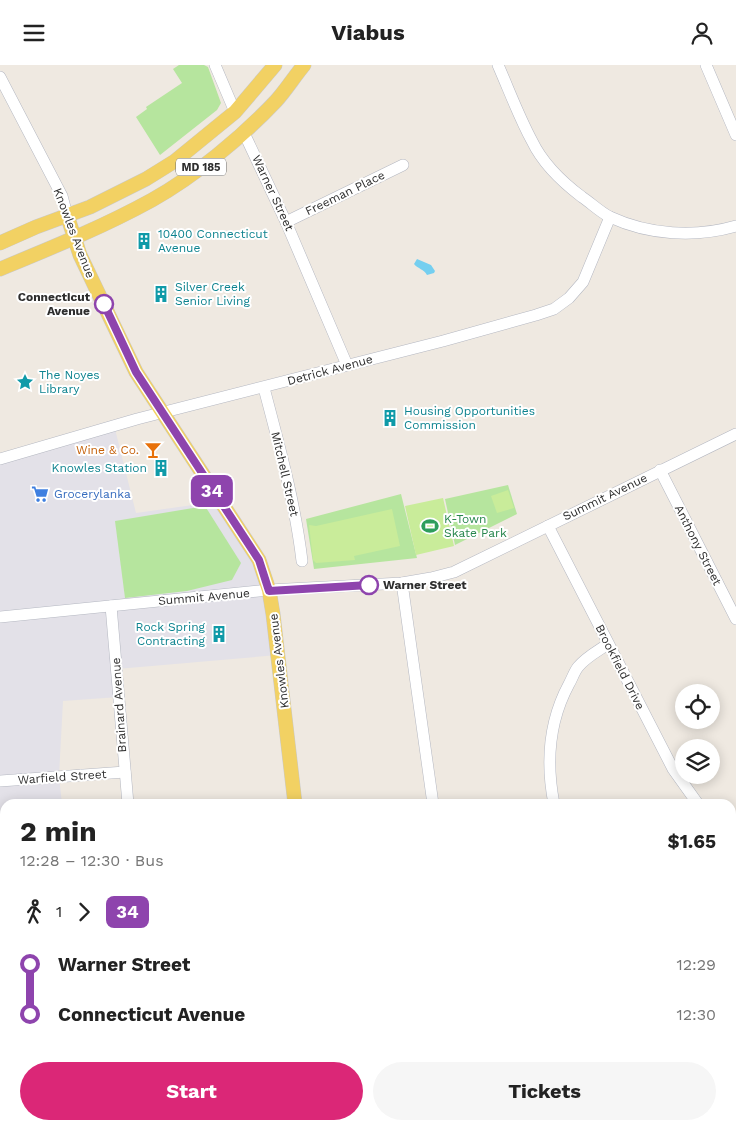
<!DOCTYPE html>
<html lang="en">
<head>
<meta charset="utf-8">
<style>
  :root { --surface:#fff; --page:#f6f6f6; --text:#222; --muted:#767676; --accent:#db2777 }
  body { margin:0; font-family:"Work Sans",sans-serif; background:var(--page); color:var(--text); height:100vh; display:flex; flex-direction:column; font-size:19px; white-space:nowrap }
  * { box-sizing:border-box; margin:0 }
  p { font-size:16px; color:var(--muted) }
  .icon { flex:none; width:28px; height:28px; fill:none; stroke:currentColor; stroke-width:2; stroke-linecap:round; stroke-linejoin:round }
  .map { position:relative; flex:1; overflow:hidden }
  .drawer { position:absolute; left:0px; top:734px; width:736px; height:331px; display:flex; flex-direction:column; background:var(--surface); border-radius:15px 15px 0 0; box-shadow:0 2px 12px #0003 }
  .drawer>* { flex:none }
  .badge { padding:0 10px; border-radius:8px; font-size:18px; line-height:32px }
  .tools { position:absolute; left:675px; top:619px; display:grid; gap:10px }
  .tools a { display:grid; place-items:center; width:45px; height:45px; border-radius:50%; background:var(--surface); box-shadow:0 2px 12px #0003; font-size:25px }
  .map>.badge { position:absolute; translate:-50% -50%; box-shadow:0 0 0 2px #fff }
  .legs { display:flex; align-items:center; gap:8px; height:55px; padding:0 20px; font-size:16px }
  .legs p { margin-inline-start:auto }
  .headline { display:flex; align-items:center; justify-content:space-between; height:85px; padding:0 20px }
  h1 { font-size:28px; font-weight:700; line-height:38px }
  .action { display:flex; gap:10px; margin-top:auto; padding:10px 20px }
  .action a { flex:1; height:58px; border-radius:30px; background:var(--accent); color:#fff; font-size:20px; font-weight:700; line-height:58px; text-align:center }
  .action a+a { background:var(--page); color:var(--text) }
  ul { padding:0 20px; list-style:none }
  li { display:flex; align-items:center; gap:18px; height:50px; font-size:19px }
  li i { display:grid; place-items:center; width:8px; height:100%; margin:0 6px; background:currentColor }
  li i::after { content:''; width:12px; height:12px; margin:-6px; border:4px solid; border-radius:50%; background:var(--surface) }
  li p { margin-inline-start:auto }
  li:first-child i { background:linear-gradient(#0000 50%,currentColor 0) }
  li:last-child i { background:linear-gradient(currentColor 50%,#0000 0) }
  header { display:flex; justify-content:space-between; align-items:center; height:65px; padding:0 20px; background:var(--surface); font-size:22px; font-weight:700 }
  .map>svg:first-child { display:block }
  .industrial { fill:#e3e1e8 }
  .green { fill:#b6e59e }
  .pitch { fill:#c9ec9a }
  .water { fill:#75cff0 }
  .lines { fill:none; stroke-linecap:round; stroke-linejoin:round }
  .minor-casing { stroke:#b4b7c1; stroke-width:12 }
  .major-casing { stroke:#c9c9c9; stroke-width:15 }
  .minor { stroke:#fff; stroke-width:11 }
  .major { stroke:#f2d163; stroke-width:14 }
  .line-1-casing { stroke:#fff; stroke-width:11 }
  .line-1 { stroke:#8e44ad; stroke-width:8 }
  .stop-1-dot { fill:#fff; stroke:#8e44ad; stroke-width:2.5 }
  .labels { text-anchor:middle; stroke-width:4; stroke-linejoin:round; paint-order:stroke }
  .shield { fill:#fff; stroke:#6d6d6d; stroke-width:1 }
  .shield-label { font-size:11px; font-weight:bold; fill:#2e2e2e }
  .street-label { font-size:12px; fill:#2e2e2e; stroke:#fff }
  .culture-label { font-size:12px; fill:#0d838f; stroke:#fff; text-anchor:start }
  .stop-label { font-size:12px; font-weight:bold; fill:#2e2e2e; stroke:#fff; text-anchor:end }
  .food-label { font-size:12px; fill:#c56008; stroke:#fff; text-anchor:end }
  .shop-label { font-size:12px; fill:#366cbe; stroke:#fff; text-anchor:start }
  .leisure-label { font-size:12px; fill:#27864d; stroke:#fff; text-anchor:start }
</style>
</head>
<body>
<header><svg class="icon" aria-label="menu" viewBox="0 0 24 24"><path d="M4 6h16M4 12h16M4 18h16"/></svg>Viabus<svg class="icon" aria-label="person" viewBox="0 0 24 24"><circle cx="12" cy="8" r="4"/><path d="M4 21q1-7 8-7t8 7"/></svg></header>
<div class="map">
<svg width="736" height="1064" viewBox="0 0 736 1064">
  <rect width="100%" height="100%" fill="#efe9e1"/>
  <!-- industrial -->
  <path class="industrial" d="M114,360L136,448L200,439L215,430L259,495L278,590L117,604L119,632L63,636L59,711L62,739H5V1060H174L175,1064H0V394Z"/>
  <!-- green -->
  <g class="green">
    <path d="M179,0H204L208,2L221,38L217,45L160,90L136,52L147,44L146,42L182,18L173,4Z"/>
    <path d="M508,420L517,449L455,480L445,434Z"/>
    <path d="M401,429L417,493L314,504L306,454Z"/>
    <path d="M205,441L241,498L232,515L187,526L125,533L115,456Z"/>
  </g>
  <!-- pitch -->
  <g class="pitch">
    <path d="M508,425L514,443L497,448L491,431Z"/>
    <path d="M443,433L454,481L416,490L405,441Z"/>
    <path d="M392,444L400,481L354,491L355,495L316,498L313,495L309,460L316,461Z"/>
  </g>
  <!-- water -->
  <path class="water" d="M417,194L431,200L435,206L434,208L427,210C424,204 418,204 414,199Z"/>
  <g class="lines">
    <!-- minor casing -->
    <g class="minor-casing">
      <g id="minor">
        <path d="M215,0L235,47"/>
        <path d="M498,0C509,25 519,52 532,76C543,99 562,117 582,132C591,138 600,147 610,152C649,170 695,173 736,161"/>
        <path d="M706,0L736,70"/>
        <path d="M0,12L62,131L67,150"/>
        <path d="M244,68L286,157L347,300"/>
        <path d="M286,157L403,100"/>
        <path d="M264,323C279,380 295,437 302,496"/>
        <path d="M0,394L137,354L443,276L536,250L554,244L569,233L583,217L610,152"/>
        <path d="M660,405L736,554"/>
        <path d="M548,461L673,704L698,739"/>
        <path d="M402,518L433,739"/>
        <path d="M111,541L128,739"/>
        <path d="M0,552L269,525L402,518L431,513L454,507L736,369"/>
        <path d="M0,716L125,707"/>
        <path d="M554,739C546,698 549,656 569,619C572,614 574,607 578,602C586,592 598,586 608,579"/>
        <path d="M731,785L736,791"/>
        <path d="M0,933L5,940"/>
        <path d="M731,941L736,939"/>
        <path d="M71,1060L72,1064"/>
        <path d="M478,1060V1064"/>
        <path d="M610,1060L611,1064"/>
      </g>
    </g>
    <!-- major casing -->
    <g class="major-casing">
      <g id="major">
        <path d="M67,150L80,190L136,307L259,495L269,525L273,549L295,739"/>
        <path d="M0,178L36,162L90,142L146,114L175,96L235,47L275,0"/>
        <path d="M0,204C51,183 103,162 152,135C195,111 242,72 276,36C286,25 294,12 304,0"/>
        <path d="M328,1060V1064"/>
      </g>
    </g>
    <!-- minor -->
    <use href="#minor" class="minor"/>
    <!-- major -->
    <use href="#major" class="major"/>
  </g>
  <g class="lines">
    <!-- line-1 casing -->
    <g class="line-1-casing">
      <path id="line-1" d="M104,239L136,307L259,495L269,526L369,520"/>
    </g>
    <!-- line-1 -->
    <use href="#line-1" class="line-1"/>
  </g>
  <!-- icons -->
  <defs>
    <g id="building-bare" transform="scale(1.35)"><path d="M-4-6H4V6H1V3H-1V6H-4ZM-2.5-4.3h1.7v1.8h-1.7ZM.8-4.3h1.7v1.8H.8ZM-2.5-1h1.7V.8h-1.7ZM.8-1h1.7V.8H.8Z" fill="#0f9aa8" stroke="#fff" stroke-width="2.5" paint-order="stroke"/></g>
    <g id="sight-bare" transform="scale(1.35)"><path d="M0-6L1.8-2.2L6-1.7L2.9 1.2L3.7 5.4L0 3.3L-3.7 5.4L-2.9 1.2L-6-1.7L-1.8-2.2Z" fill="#0f9aa8" stroke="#fff" stroke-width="2.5" paint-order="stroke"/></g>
    <g id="bar-bare" transform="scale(1.35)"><path d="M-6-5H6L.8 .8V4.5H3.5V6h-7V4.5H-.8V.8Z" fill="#e8710a" stroke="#fff" stroke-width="2.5" paint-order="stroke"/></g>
    <g id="supermarket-bare" transform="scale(1.35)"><path d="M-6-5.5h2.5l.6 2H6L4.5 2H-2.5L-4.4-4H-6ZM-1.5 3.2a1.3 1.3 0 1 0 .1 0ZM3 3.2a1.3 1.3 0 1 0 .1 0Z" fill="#3f7fe0" stroke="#fff" stroke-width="2.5" paint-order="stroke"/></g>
    <g id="stadium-bare" transform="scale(1.35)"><path d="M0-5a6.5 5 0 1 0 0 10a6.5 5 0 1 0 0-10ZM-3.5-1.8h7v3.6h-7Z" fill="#2e9e5b" stroke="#fff" stroke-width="2.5" paint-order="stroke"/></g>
  </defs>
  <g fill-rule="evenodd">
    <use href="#building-bare" x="144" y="176"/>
    <use href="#building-bare" x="161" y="229"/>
    <use href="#sight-bare" x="25" y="317"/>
    <use href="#building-bare" x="390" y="353"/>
    <use href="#bar-bare" x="153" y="385"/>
    <use href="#building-bare" x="161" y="403"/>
    <use href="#supermarket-bare" x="40" y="429"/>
    <use href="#stadium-bare" x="430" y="461"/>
    <use href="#building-bare" x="219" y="569"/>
  </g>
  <!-- markers -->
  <g class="stop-1-dot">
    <circle cx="104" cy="239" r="9"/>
    <circle cx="369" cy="520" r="9"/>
  </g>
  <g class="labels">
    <!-- shield labels -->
    <rect class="shield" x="176" y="93.5" width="50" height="17" rx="4"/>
    <g class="shield-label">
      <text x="201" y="106">MD 185</text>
    </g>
    <!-- street labels -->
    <g class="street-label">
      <text transform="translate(273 128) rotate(65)" y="4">Warner Street</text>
      <text transform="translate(345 128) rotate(-26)" y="4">Freeman Place</text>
      <text transform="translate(74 168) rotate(69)" y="4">Knowles Avenue</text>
      <text transform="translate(330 305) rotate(-15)" y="4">Detrick Avenue</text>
      <text transform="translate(285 409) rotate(77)" y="4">Mitchell Street</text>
      <text transform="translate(605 432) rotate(-26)" y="4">Summit Avenue</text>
      <text transform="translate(698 480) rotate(63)" y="4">Anthony Street</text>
      <text transform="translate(204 532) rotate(-5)" y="4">Summit Avenue</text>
      <text transform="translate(279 596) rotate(-97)" y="4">Knowles Avenue</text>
      <text transform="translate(620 602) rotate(63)" y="4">Brookfield Drive</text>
      <text transform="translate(119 640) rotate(-94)" y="4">Brainard Avenue</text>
      <text transform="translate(62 712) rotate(-4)" y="4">Warfield Street</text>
    </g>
    <!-- culture labels -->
    <g class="culture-label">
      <text x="158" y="173">10400 Connecticut<tspan x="158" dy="14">Avenue</tspan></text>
      <text x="175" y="226">Silver Creek<tspan x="175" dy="14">Senior Living</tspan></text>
      <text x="39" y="314">The Noyes<tspan x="39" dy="14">Library</tspan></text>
      <text x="404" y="350">Housing Opportunities<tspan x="404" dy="14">Commission</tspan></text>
      <text x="147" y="407" text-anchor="end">Knowles Station</text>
      <text x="205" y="566" text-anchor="end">Rock Spring<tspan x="205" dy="14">Contracting</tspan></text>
    </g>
    <!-- stop labels -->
    <g class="stop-label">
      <text x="90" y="236">Connecticut<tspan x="90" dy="14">Avenue</tspan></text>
      <text x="383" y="524" text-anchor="start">Warner Street</text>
    </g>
    <!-- food labels -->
    <g class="food-label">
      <text x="139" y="389">Wine &amp; Co.</text>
    </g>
    <!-- shop labels -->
    <g class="shop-label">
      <text x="54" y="433">Grocerylanka</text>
    </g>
    <!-- leisure labels -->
    <g class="leisure-label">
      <text x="444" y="458">K-Town<tspan x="444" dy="14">Skate Park</tspan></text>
    </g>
  </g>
</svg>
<div class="tools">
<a><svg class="icon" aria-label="locate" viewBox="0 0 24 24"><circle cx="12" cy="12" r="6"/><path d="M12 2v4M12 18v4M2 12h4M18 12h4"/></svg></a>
<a><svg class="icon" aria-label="layers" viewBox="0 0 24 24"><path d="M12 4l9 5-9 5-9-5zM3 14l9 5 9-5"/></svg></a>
</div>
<b class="badge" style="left:212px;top:426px;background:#8e44ad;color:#fff">34</b>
<section class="drawer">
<div class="headline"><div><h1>2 min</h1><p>12:28 – 12:30 · Bus</p></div><b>$1.65</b></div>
<div class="legs"><svg class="icon" aria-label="walk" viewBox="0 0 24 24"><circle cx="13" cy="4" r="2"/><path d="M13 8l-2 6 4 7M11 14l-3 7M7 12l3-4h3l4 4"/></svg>1<svg class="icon" aria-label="forward" viewBox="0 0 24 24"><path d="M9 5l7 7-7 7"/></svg><b class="badge" style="background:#8e44ad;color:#fff">34</b></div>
<ul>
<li><i style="color:#8e44ad"></i><b>Warner Street</b><p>12:29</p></li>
<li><i style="color:#8e44ad"></i><b>Connecticut Avenue</b><p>12:30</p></li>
</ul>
<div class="action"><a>Start</a><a>Tickets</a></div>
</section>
</div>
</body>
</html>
